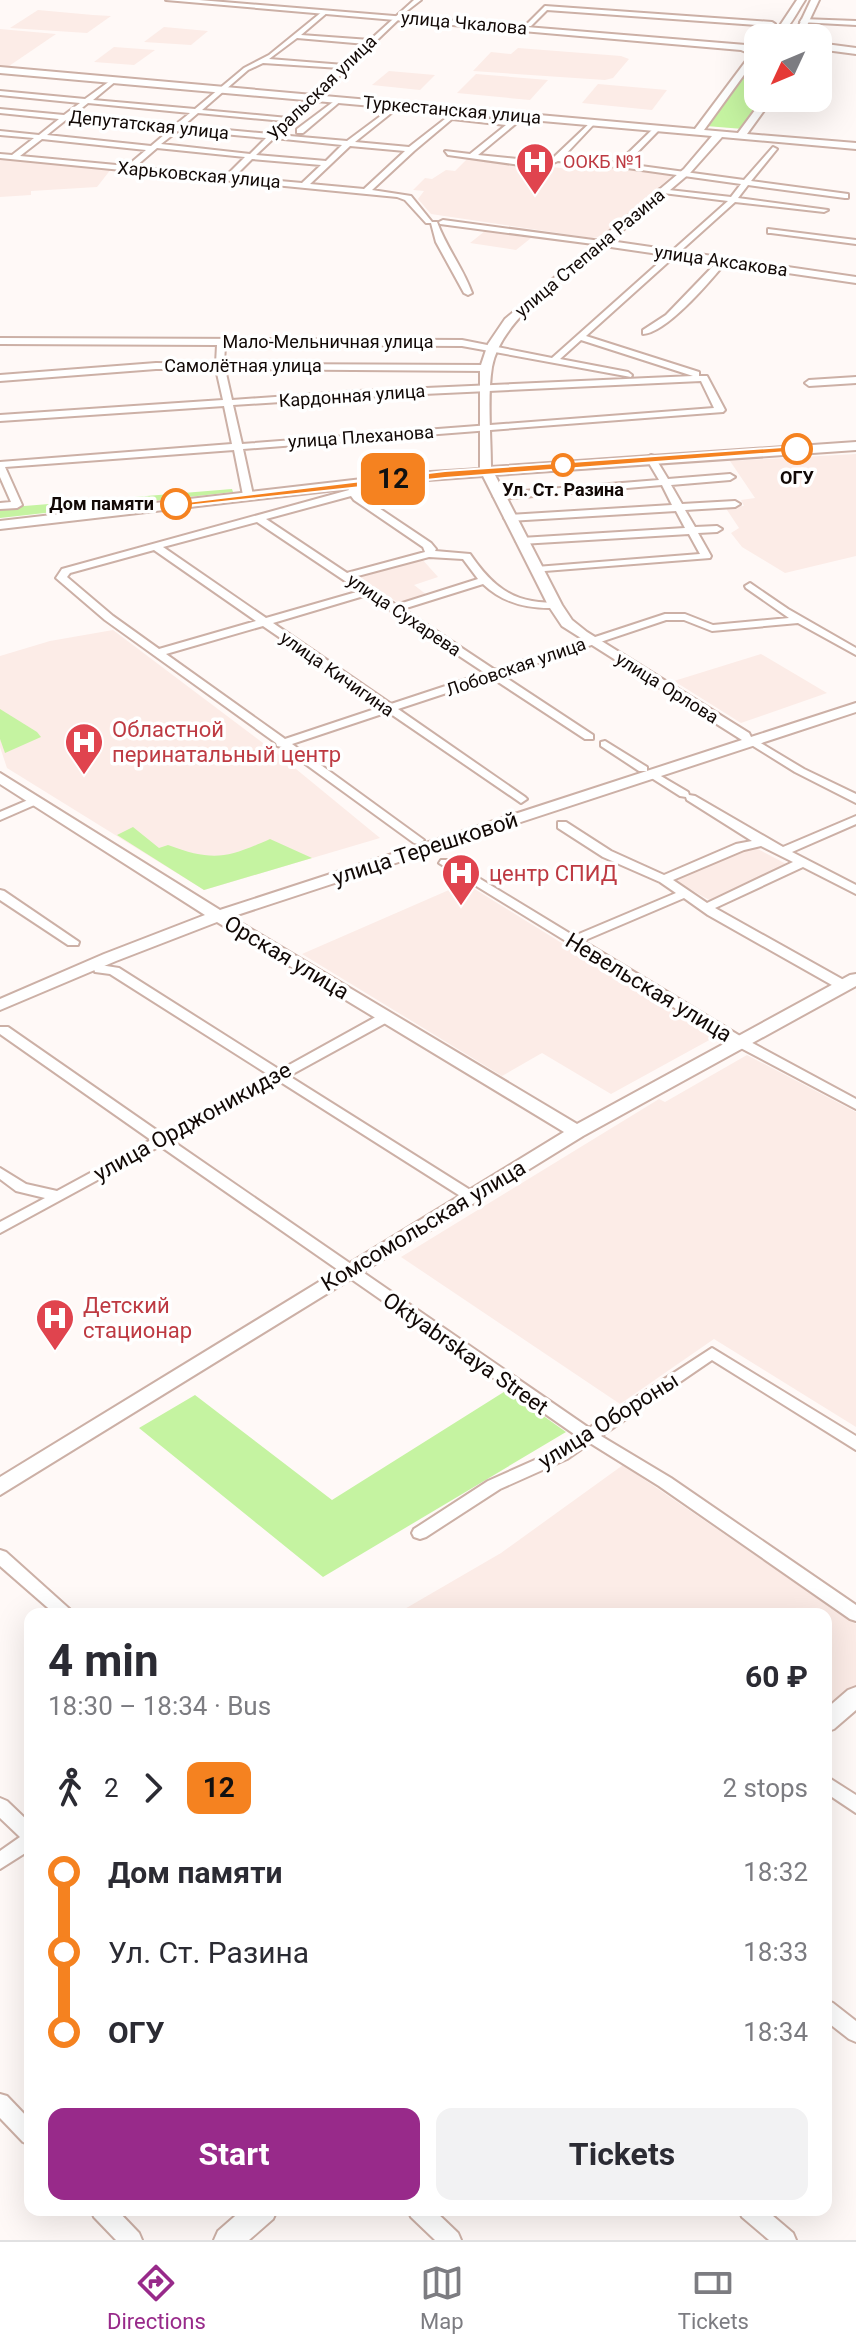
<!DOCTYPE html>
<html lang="en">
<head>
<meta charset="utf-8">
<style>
  :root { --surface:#fff; --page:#f2f2f3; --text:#2b2b33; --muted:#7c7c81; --line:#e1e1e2; --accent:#982a8a }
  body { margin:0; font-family:Roboto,sans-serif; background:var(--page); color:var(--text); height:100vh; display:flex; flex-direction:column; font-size:30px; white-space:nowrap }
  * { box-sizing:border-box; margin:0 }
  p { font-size:26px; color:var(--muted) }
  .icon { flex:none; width:44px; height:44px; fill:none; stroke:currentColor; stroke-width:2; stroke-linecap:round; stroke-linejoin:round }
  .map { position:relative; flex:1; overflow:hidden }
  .sheet { position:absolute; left:24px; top:1608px; width:808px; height:608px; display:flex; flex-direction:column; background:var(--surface); border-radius:16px; box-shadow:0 8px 32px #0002 }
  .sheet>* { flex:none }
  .badge { padding:0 16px; border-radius:12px; font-size:28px; line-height:52px }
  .needle { width:52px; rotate:226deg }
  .buttons { position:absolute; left:744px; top:24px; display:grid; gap:16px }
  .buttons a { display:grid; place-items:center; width:88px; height:88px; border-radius:16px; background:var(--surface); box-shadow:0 8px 32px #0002; font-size:40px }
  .map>.badge { position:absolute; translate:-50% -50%; box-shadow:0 0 0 4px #fff }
  .legs { display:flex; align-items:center; gap:12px; height:88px; padding:0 24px; font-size:26px }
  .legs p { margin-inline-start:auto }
  .head { display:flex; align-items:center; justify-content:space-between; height:136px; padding:0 24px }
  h1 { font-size:44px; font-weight:700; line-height:60px }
  .button { display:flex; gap:16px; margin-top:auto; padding:16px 24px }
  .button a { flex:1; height:92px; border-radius:16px; background:var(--accent); color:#fff; font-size:32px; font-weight:700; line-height:92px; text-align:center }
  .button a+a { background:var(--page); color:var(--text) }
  ul { padding:0 24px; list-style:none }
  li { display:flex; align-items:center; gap:28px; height:80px; font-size:30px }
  li i { display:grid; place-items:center; width:12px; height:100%; margin:0 10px; background:currentColor }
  li i::after { content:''; width:20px; height:20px; margin:-10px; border:6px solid; border-radius:50%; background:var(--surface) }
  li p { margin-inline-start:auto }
  li:first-child i { background:linear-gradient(#0000 50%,currentColor 0) }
  li:last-child i { background:linear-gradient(currentColor 50%,#0000 0) }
  .dock { display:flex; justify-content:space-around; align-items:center; height:112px; border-top:2px solid var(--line); background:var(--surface); font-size:22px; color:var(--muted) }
  .dock a { display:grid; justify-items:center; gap:4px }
  .dock .on { color:var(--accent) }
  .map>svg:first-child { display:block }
  .built { fill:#fcece7 }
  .green { fill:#c5f3a1 }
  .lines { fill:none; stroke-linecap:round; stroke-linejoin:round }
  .minor-casing { stroke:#ccb0a6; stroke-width:4 }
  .major-casing { stroke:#ccb0a6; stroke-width:4 }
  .minor { fill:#fff; fill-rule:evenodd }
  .major { fill:#fff; fill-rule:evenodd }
  .line-1 { fill:#f58220; stroke:#fff; stroke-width:2 }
  .stop-1-dot { fill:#fff; stroke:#f58220; stroke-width:4 }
  .labels { text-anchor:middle; stroke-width:7; stroke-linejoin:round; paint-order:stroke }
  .far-street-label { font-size:18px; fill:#120906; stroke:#fff }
  .far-health-label { font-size:18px; fill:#be3a42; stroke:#fff; text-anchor:start }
  .far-stop-label { font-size:18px; font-weight:bold; fill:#120906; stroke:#fff }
  .health-label { font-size:22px; fill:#be3a42; stroke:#fff; text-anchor:start }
  .street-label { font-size:22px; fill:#120906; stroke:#fff }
</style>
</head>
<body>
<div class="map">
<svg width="856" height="2240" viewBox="0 0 856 2240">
  <rect width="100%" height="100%" fill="#fff9f7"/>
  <!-- built -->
  <g class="built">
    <path d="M38,10L93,15L111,16L87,33L10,28Z"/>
    <path d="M164,27L208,31L191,45L144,42Z"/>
    <path d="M0,29L56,34L9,66H0Z"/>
    <path d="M114,47L155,50L134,65L94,62Z"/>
    <path d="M518,48L621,56L629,59L613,78L605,80L473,71L491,52L511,54Z"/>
    <path d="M389,71L435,75L420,90L372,85Z"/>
    <path d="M476,74L548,80L530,100L457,93Z"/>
    <path d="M598,84L667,90L652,110L582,103Z"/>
    <path d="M0,158L111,169L97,187L31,191V195L0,197Z"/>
    <path d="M468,158L570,169L575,162L616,166L672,176L600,237L592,238L431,214L418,199L424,191L413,190L425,178L432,179L446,170L455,171Z"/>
    <path d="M485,231L490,232L531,238L516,250L470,243Z"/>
    <path d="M856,454V556L785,573L742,547L731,533L739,528L725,507L744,506L741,500L755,498L730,461Z"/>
    <path d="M421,558L438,577L414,585L427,595L400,604L356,575Z"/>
    <path d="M113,630L279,755L380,838L204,890L7,768L0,747V656L50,641Z"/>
    <path d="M761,654L827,693L741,723L674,681Z"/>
    <path d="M752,846L790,866L711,901L672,879Z"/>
    <path d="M465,883L544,932L713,1038L611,1094L542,1053L502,1076L302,954Z"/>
    <path d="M747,1055L856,1112V1427L714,1339L620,1404L401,1257L659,1099L665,1102Z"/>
    <path d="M623,1465L856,1624V1687L826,1713V1614H396L501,1553Z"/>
  </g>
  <!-- green -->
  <g class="green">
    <path d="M758,54V98H765L743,129L706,126Z"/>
    <path d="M232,489L233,492L0,518V508Z"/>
    <path d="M0,709L37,732L41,737L5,753L0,739Z"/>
    <path d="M133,827L159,848L168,845C214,862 227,858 270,839L312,858L204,890L117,835Z"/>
    <path d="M507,1390L566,1432L323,1577L139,1428L195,1395L332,1500Z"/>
  </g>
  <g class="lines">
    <!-- minor casing -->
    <g class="minor-casing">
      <g id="minor">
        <path d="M414,0H421L399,17V19L278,135L347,141L398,103L400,106L355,142L409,147L459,108L462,110L456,116L511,122L520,115L525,116L478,155L546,162L554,157L593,120L595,123L563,157L618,163L656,126L659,130L626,164L744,180L773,147L777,149L751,181L848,194V198H845L748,185L738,198L828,210L824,212L735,202L586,336L699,372V376H707L725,410L723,412L243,449L253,495L248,498L243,495L234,450L5,467L22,505L17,508L0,509V503L11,502L0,477V462L232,444L224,406L0,421V415L223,400L216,369H156L0,381V375L156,363L216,364L217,345L0,344V338L462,340L552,358L728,201L663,193L659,191L660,189L731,197L741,184L620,167L558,161L547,166L520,165L448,155L445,151L470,154L506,125L452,119L414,151L372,190L411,196L432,222H437C446,247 463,268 472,293L468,295L464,293L436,242L431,223H426L405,200L397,197L0,158V154L12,155L34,138L0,135V131L39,135L59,119L0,113V109L64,115L80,103L0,95V91L85,99L114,78L116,81L93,100L195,109L244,68L269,55L323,11L328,12L301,35L370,40ZM297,38L366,44L344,65L269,59ZM263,63L340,68L288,118L202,110L248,70ZM88,103L190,113L175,125L72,116ZM198,113L284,121L270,134L183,126ZM67,119L171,129L151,146L47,135ZM179,130L266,138L250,154L161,144ZM274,138L342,145L326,161L256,155ZM42,139L146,150L127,166L20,156ZM350,146L405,151L364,189L310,184ZM157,148L245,157L226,176L135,167ZM252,159L321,165L302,183L234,177ZM581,340L693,376L359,391L232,400L225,369L486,371L490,368L486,365L224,364L225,345L462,346L631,377L632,375L628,372L560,359ZM701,381L714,408L242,444L233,405L359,397Z"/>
        <path d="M545,6L772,22L775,24L772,26L547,10L531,26H527V24Z"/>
        <path d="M802,19L856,21V25L800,22Z"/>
        <path d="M337,99L342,100L303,133H297V129Z"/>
        <path d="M443,220L601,241L605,243L601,245L440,224L439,222Z"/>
        <path d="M768,229L856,240V244L771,233H768Z"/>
        <path d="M720,259L727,261C711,280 667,333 643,334V330L666,315Z"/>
        <path d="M856,377V383L809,386L805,383L809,380Z"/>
        <path d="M651,455L654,456L668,479L730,474L735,477L730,480L671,485L682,504L735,501L740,504L735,507L685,510L695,527L717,526L722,529L717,532L698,533L711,556L710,558L532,572V568L536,567L700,554L689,534L521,544L516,541L521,538L685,528L676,511L509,521L504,518L509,515L672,505L662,485L498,499L493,496L498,493L659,480L646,458Z"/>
        <path d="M352,483L357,486L361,496L431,543L436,549L435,551L470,554C485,576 504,597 532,601C541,603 550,602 559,603V607L555,608C527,609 503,603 483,584L403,609L495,670L665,614H685L713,625L789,618L746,588L745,586L750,583L788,609L856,648V655L798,623L712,631L684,620H666L502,675L593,735V739H585L492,678L398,709L525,797L527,799L521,803L388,712L292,744L424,840L418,844L414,843L282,747L277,746L276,743L105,620L56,578L62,569L349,490L347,486ZM351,496L354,500L423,547L425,552L347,573L266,519ZM257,522L360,591L266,618L163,547ZM154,550L256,621L159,649L113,616L67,577L70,573ZM429,557L463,559L478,579L396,605L354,577ZM367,595L485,673L391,704L273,623ZM263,626L381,707L285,739L166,654Z"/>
        <path d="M754,739L804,769L856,794V803L795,772L750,744L748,742Z"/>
        <path d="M605,741L647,767V771H639L601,746V742Z"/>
        <path d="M654,772L688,792L689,795L695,796L783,847L856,816V824L792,852L856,885V894L803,867L715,908L849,983L851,986L849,989H839L708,915L684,898L583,941L745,1039L856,1099V1109L735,1045L439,863L441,860H449L574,936L676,893L660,882L603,857L558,828V822H566L611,851L664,875L736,844L752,841L687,800L686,797L680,796L650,777L648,775ZM761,846L793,862L707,903L673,880L744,850Z"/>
        <path d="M35,797L41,801L39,803L0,820V812Z"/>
        <path d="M0,890L4,891L79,942L78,945H68L0,900Z"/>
        <path d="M100,965L119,968L280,1070L381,1014H391L393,1017L391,1020L289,1076L475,1193L477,1196L475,1199H465L279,1081L171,1140L589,1428L712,1348L856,1436V1450L712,1360L601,1436L671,1478L856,1605V1621L850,1619L659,1486L590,1443L567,1459L500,1489L426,1537L420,1539L414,1537L412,1533L414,1529L488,1481L555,1451L577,1436L160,1146L0,1233V1222L45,1198L16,1191L0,1179V1168L26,1184L57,1191L151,1140L0,1034V1027H8L162,1134L269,1075L110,974L95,972L94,969Z"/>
        <path d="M0,1550L6,1552L75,1614H55L0,1566Z"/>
        <path d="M826,1776L856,1795V1813L826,1793Z"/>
        <path d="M0,1798L7,1801L30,1823V1850L0,1869V1851L20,1837L0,1818Z"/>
        <path d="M826,2000L833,2003L856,2021V2042L849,2039L826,2021Z"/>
        <path d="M0,2094L7,2096L30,2120V2145L23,2142L0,2118Z"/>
        <path d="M91,2210H117L139,2233L142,2240H116L94,2217Z"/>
        <path d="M408,2210H434L458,2233L461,2240H435L411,2217Z"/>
        <path d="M739,2210H766L793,2233L796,2240H769L742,2217Z"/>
      </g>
    </g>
    <!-- major casing -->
    <g class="major-casing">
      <g id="major">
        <path d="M166,0H199L758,46L754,61L704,130L738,133L764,98H773L747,134L856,143V149L722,137L690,173L610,241L856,277V283L604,246C567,277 501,318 492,367C487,397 491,437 491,467L856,442V450L495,475L562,605L572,620L587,632L749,733L751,737L856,703V712L231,917L577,1124L850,975L856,974V986L583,1136L0,1495V1477L564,1132L217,922L116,961L0,1010V999L104,954L205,915L0,784V773L220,910L742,740L562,626L548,605L483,476L414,481L0,529V521L414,473L480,469V368L488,344L505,319L684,169L712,136L0,73V67L695,129L746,61L748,53L741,50Z"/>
        <path d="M797,0H805C793,18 787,38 763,38L777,30Z"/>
        <path d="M811,0H819L801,38H793Z"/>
        <path d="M818,43L856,48V54L818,49Z"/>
        <path d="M856,1687V1710L834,1729L826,1732V1709L848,1690Z"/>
        <path d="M242,2210H277L273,2219L249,2240H214L218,2231Z"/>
      </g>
    </g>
    <!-- minor -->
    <use href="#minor" class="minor"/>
    <!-- major -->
    <use href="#major" class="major"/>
  </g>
  <!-- line-1 -->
  <path class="line-1" d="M797,446L800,451L445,478L176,507L171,504L445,471Z"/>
  <!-- icons -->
  <defs>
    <g id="hospital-pin" transform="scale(2)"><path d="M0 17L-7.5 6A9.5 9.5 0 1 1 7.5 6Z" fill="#e0444e" stroke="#fff"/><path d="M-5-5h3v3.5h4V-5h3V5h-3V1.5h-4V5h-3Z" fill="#fff"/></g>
  </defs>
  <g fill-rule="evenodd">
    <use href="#hospital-pin" x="535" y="162"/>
    <use href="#hospital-pin" x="84" y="742"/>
    <use href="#hospital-pin" x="461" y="873"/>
    <use href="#hospital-pin" x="55" y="1318"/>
  </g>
  <!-- markers -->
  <g class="stop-1-dot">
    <circle cx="797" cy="449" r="14"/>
    <circle cx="563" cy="465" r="10"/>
    <circle cx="176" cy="504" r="14"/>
  </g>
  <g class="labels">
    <!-- far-street labels -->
    <g class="far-street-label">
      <text transform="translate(464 23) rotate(5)" y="6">улица Чкалова</text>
      <text transform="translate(322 88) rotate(-44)" y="6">Уральская улица</text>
      <text transform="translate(452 110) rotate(5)" y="6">Туркестанская улица</text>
      <text transform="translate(149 125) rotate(6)" y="6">Депутатская улица</text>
      <text transform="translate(199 175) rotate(5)" y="6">Харьковская улица</text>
      <text transform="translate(590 253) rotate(-40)" y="6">улица Степана Разина</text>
      <text transform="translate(721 261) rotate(8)" y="6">улица Аксакова</text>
      <text x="328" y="348">Мало-Мельничная улица</text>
      <text x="243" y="372">Самолётная улица</text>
      <text transform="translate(352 396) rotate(-4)" y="6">Кардонная улица</text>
      <text transform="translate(361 437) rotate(-4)" y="6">улица Плеханова</text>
      <text transform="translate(404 615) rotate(34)" y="6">улица Сухарева</text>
      <text transform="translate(516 667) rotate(-19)" y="6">Лобовская улица</text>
      <text transform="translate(337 674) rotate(35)" y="6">улица Кичигина</text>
      <text transform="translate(667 688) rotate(32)" y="6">улица Орлова</text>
    </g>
    <!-- far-health labels -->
    <g class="far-health-label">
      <text x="563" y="168">ООКБ №1</text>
    </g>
    <!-- far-stop labels -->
    <g class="far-stop-label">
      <text x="797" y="484">ОГУ</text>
      <text x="563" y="496">Ул. Ст. Разина</text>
      <text x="154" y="510" text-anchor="end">Дом памяти</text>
    </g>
    <!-- health labels -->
    <g class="health-label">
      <text x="112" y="737">Областной<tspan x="112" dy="25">перинатальный центр</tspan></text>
      <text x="489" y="881">центр СПИД</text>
      <text x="83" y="1313">Детский<tspan x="83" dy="25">стационар</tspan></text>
    </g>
    <!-- street labels -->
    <g class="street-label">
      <text transform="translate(425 848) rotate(-18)" y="8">улица Терешковой</text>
      <text transform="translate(287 957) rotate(31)" y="8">Орская улица</text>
      <text transform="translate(649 987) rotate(31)" y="8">Невельская улица</text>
      <text transform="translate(192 1121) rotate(-29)" y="8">улица Орджоникидзе</text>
      <text transform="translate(423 1225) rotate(-31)" y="8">Комсомольская улица</text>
      <text transform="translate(466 1353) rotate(35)" y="8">Oktyabrskaya Street</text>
      <text transform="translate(608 1420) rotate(-32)" y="8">улица Обороны</text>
    </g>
  </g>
</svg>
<div class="buttons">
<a><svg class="needle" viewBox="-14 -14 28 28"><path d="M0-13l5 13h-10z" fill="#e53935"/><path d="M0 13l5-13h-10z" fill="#7c7c81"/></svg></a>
</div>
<b class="badge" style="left:393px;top:479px;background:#f58220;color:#111">12</b>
<section class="sheet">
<div class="head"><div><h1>4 min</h1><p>18:30 – 18:34 · Bus</p></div><b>60 ₽</b></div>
<div class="legs"><svg class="icon" aria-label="walk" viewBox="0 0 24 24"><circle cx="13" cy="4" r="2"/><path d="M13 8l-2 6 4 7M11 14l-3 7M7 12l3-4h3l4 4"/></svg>2<svg class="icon" aria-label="forward" viewBox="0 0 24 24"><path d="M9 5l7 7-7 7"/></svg><b class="badge" style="background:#f58220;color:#111">12</b><p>2 stops</p></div>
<ul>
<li><i style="color:#f58220"></i><b>Дом памяти</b><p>18:32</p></li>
<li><i style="color:#f58220"></i><span>Ул. Ст. Разина</span><p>18:33</p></li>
<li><i style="color:#f58220"></i><b>ОГУ</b><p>18:34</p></li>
</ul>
<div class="button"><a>Start</a><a>Tickets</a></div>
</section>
</div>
<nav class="dock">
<a class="on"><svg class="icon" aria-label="directions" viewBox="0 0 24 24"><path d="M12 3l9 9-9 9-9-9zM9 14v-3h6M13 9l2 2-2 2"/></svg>Directions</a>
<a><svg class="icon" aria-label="map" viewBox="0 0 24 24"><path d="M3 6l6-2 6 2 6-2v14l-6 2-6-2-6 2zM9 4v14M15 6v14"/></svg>Map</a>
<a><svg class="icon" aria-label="tickets" viewBox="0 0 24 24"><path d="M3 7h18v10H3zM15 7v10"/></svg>Tickets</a>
</nav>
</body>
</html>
